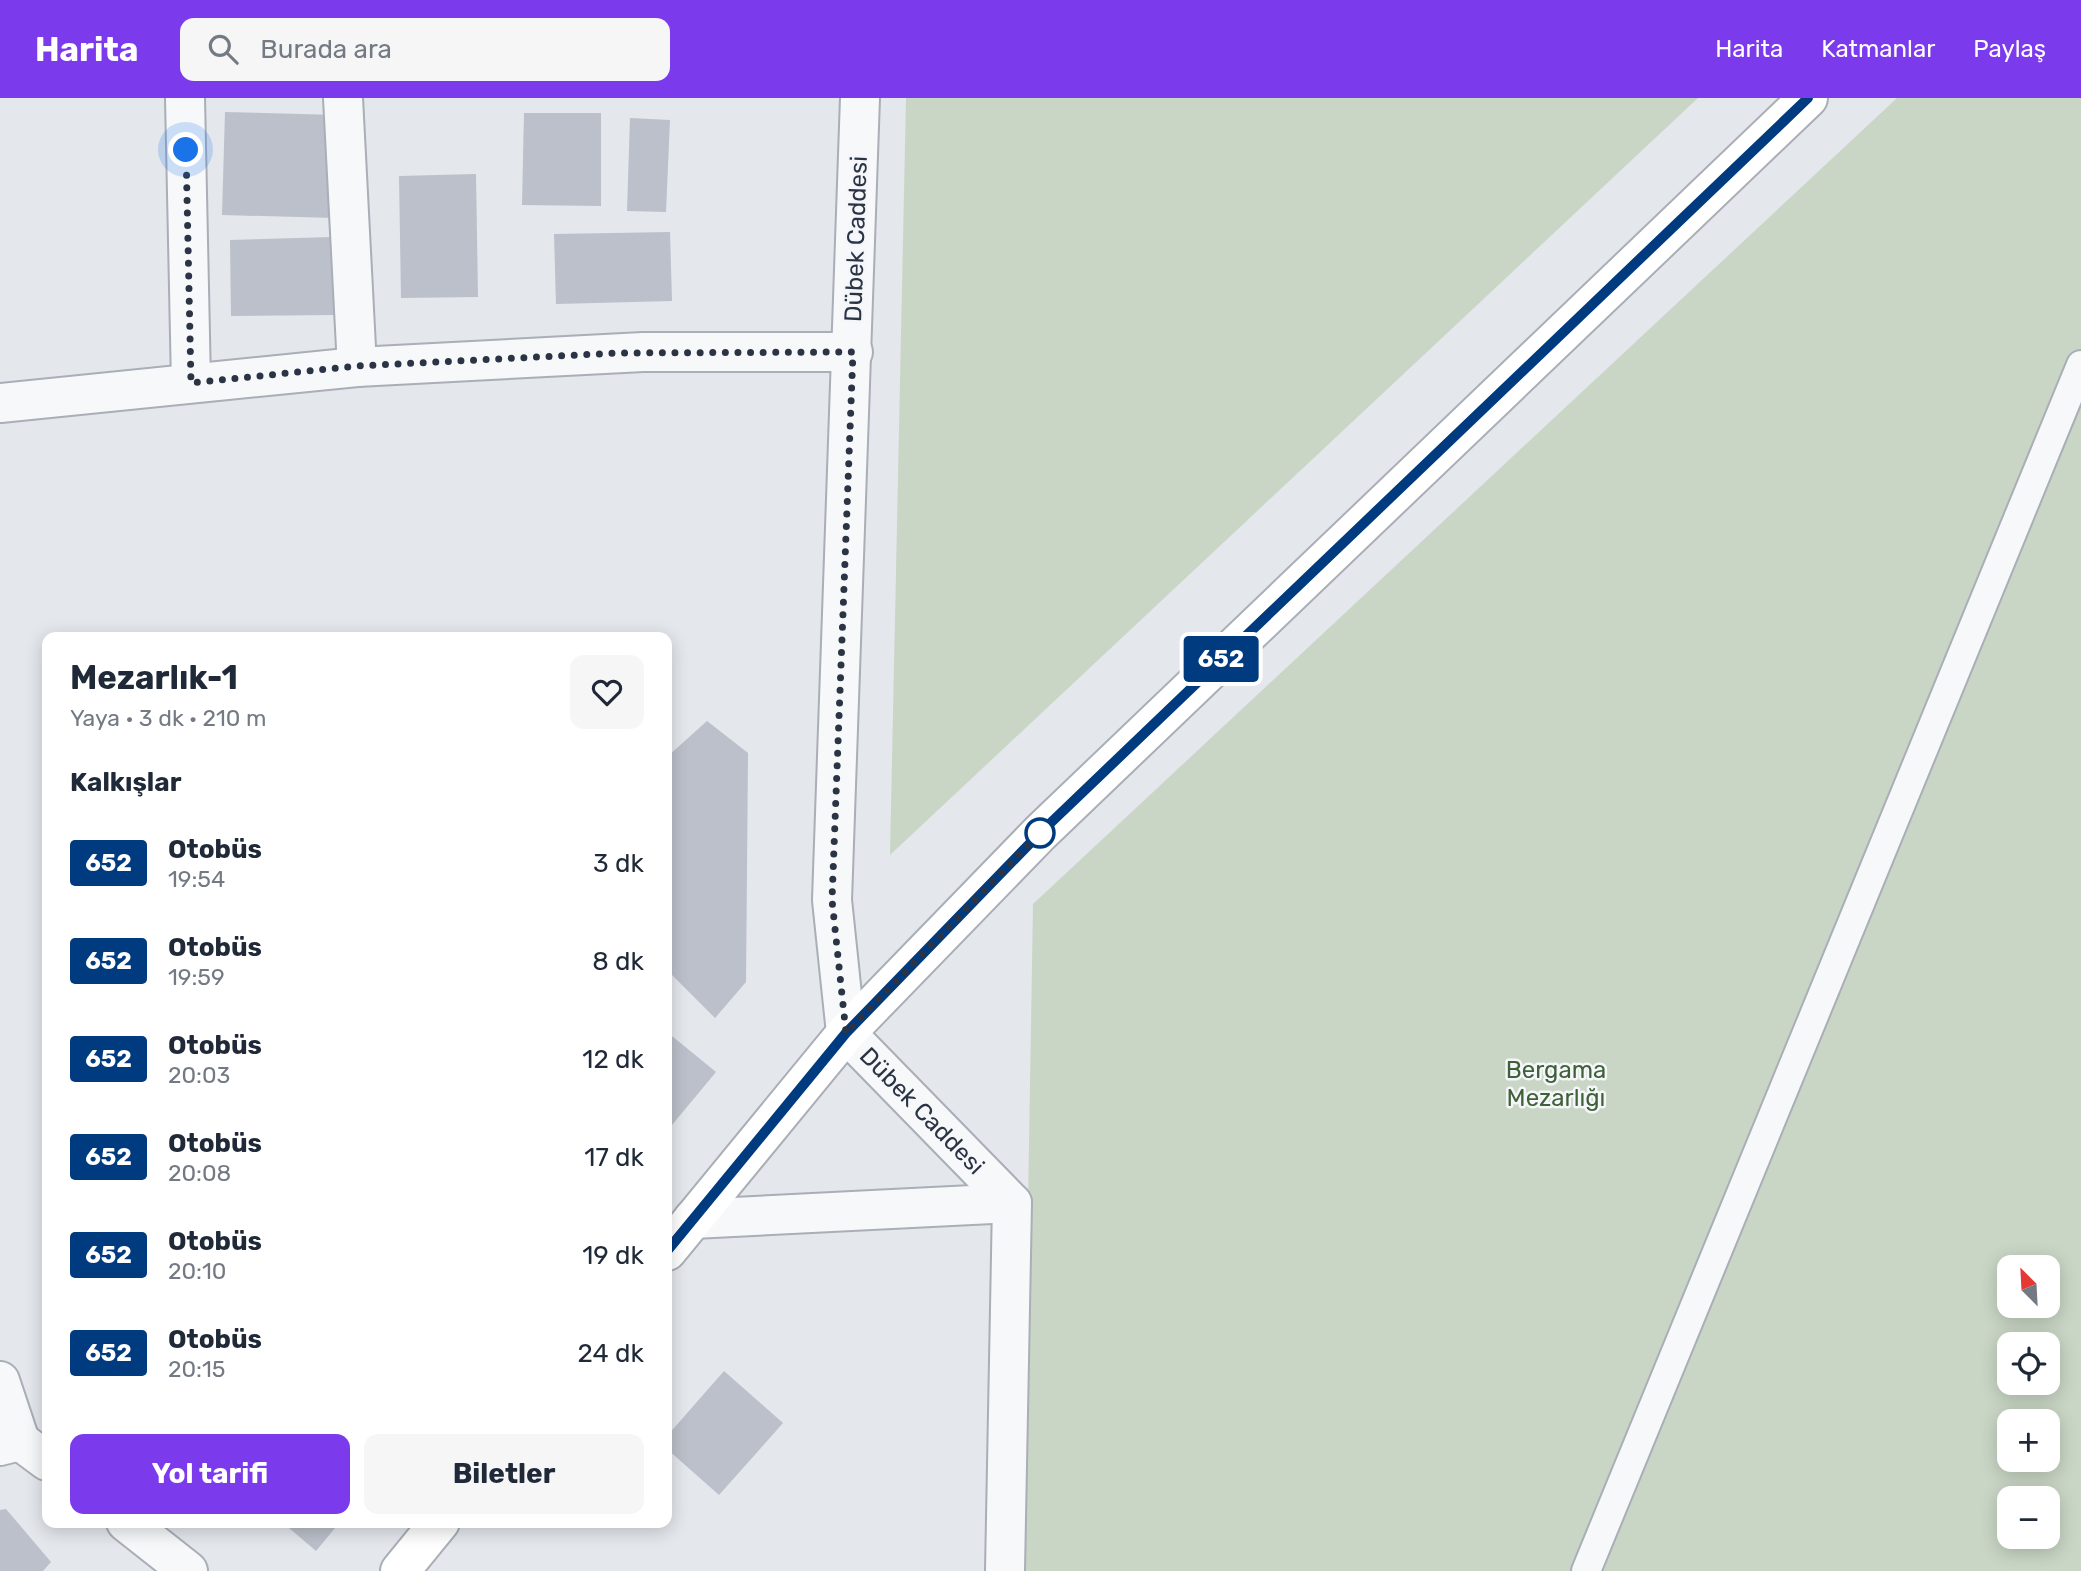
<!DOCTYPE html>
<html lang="tr">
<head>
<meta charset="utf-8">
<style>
  :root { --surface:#fff; --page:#f6f6f7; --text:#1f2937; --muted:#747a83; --accent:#7c3aed }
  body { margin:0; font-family:Rubik,sans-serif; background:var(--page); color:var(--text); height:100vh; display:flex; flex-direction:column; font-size:26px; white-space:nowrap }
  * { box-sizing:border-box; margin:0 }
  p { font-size:23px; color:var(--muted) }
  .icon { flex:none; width:38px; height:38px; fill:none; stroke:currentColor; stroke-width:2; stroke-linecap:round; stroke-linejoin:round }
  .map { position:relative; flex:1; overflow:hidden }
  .details { position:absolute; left:42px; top:534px; width:630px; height:896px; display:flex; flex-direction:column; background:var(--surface); border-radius:14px; box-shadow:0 4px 18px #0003 }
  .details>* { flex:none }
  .badge { padding:0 14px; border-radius:5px; font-size:24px; line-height:46px }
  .needle { width:46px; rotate:336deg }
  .tools { position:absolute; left:1997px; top:1157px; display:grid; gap:14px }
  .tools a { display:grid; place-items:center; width:63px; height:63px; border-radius:14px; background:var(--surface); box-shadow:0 4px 18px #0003; font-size:35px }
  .you { position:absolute; width:35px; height:35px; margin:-18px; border:5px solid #fff; border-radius:50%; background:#1a73e8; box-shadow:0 0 0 10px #1a73e833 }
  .map>.badge { position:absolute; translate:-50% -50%; box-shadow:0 0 0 4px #fff }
  h2 { padding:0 28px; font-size:26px; line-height:63px }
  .round { display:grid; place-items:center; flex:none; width:74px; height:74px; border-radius:14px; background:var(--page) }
  .head { display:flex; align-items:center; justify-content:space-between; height:119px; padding:0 28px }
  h1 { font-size:33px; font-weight:700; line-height:52px }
  .cta { display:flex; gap:14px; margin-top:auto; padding:14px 28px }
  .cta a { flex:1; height:80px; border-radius:14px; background:var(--accent); color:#fff; font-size:28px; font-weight:700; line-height:80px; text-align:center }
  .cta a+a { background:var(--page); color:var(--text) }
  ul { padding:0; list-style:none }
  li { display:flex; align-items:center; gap:21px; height:98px; padding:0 28px }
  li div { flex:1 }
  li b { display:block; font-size:26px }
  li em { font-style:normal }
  li .badge { min-width:77px; font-weight:700; text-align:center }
  header { display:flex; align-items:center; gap:42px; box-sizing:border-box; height:98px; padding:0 35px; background:var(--accent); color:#fff }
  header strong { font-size:33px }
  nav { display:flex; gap:38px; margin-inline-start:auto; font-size:24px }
  .search { width:490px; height:63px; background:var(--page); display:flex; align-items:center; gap:18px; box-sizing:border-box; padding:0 24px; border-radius:14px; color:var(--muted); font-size:26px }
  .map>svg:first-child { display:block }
  .green { fill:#c9d6c5; fill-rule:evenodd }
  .building { fill:#bbc0ca }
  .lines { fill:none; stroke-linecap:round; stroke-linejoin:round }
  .service-casing { stroke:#a9aeb7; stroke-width:32 }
  .minor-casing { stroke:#a9aeb7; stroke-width:42 }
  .tertiary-casing { stroke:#a9aeb7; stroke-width:42 }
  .secondary-casing { stroke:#a9aeb7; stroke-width:42 }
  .service { stroke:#f7f8fa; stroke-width:28 }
  .minor { stroke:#f7f8fa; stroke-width:38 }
  .tertiary { stroke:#f7f8fa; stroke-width:38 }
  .secondary { stroke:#fff; stroke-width:38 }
  .line-casing { stroke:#fff; stroke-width:16 }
  .line { stroke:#003b80; stroke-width:10 }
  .walk { stroke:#2b3445; stroke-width:7; stroke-dasharray:0 12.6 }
  .stop-dot { fill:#fff; stroke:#003b80; stroke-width:3.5 }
  .labels { text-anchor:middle; stroke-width:5; stroke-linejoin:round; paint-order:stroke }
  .street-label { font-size:24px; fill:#2b3445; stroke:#f4f6f9 }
  .park-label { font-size:24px; fill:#3f6138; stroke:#f4f6f9 }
</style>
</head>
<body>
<header>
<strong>Harita</strong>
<div class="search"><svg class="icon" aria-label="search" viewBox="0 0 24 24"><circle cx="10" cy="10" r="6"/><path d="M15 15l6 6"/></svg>Burada ara</div>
<nav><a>Harita</a><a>Katmanlar</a><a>Paylaş</a></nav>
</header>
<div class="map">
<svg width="2081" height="1473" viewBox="0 0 2081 1473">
  <rect width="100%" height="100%" fill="#e4e7ec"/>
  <!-- green -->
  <g class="green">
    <path d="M906,0H1698L890,757Z"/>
    <path d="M1897,0H2081V1473H1022L1033,806ZM2009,1169H2048V1208H2009ZM2009,1246H2048V1284H2009ZM2009,1323H2048V1362H2009ZM2009,1400H2048V1438H2009Z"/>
  </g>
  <!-- building -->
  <g class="building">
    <path d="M225,14L337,17L334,120L222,117Z"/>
    <path d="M524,15H601V108L522,107Z"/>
    <path d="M630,20L670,22L666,114L627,113Z"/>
    <path d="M476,76L478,199L401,200L399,78Z"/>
    <path d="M670,134L672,203L556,206L554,136Z"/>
    <path d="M332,139L334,217L231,218L230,142Z"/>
    <path d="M707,623L748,655L746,884L715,920L667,872V659Z"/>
    <path d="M667,934L716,974L667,1033Z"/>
    <path d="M45,1210H47V1258L42,1253Z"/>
    <path d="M724,1273L783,1325L719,1397L667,1351V1338Z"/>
    <path d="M6,1411L51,1464L43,1473H0V1412Z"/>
    <path d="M282,1424H340L316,1453Z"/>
  </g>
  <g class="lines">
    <!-- service casing -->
    <g class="service-casing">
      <path id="service" d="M1586,1473L2081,267"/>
    </g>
    <!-- minor casing -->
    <g class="minor-casing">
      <g id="minor">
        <path d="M185,0L191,285"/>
        <path d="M343,0L357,269"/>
        <path d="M0,305L357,269L643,254H853"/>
        <path d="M0,1283L20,1343"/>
        <path d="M0,1348L20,1343L47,1363"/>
        <path d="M126,1424L188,1473"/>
      </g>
    </g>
    <!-- tertiary casing -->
    <g class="tertiary-casing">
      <g id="tertiary">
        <path id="s1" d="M860,0L832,802L846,935L1012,1105L1005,1473"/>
        <path d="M693,1121L1012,1105"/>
      </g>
    </g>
    <!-- secondary casing -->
    <g class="secondary-casing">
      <g id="secondary">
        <path d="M667,1153L846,935L1040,735L1808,0"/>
        <path d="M400,1473L440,1424"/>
      </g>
    </g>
    <!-- service -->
    <use href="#service" class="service"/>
    <!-- minor -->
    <use href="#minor" class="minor"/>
    <!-- tertiary -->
    <use href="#tertiary" class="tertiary"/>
    <!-- secondary -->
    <use href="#secondary" class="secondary"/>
  </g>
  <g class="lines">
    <!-- line casing -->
    <g class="line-casing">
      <path id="line" d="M667,1153L846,935L1040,735L1808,0"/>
    </g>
    <!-- line -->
    <use href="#line" class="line"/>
    <!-- walk -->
    <path class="walk" d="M186,52L191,285L357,268L617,255L853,254L832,802L846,935L1040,735"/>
  </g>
  <!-- markers -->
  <circle class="stop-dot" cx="1040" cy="735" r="14"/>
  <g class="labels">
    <!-- street labels -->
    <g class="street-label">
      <text transform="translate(856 141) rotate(-88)" y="8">Dübek Caddesi</text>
      <text dy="8" stroke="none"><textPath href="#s1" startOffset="1045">Dübek Caddesi</textPath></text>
    </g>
    <!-- park labels -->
    <g class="park-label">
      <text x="1556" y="980">Bergama<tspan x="1556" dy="28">Mezarlığı</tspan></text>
    </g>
  </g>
</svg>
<div class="tools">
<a><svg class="needle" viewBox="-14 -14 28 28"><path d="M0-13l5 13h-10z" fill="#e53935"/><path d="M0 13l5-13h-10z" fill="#747a83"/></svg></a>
<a><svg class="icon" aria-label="locate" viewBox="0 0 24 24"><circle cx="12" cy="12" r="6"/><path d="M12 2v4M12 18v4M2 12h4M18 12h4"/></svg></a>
<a>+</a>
<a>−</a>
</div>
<div class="you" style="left:186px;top:52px"></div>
<b class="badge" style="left:1221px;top:561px;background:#003b80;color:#fff">652</b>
<section class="details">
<div class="head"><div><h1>Mezarlık-1</h1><p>Yaya · 3 dk · 210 m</p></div><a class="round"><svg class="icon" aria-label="heart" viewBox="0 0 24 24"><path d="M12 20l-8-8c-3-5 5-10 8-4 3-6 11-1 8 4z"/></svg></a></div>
<h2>Kalkışlar</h2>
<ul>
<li><span class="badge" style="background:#003b80;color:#fff">652</span><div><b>Otobüs</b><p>19:54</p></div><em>3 dk</em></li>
<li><span class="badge" style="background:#003b80;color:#fff">652</span><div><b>Otobüs</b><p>19:59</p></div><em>8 dk</em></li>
<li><span class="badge" style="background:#003b80;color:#fff">652</span><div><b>Otobüs</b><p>20:03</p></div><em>12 dk</em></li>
<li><span class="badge" style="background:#003b80;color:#fff">652</span><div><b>Otobüs</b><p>20:08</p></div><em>17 dk</em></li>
<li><span class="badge" style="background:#003b80;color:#fff">652</span><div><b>Otobüs</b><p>20:10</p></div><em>19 dk</em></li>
<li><span class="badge" style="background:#003b80;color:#fff">652</span><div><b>Otobüs</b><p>20:15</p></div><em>24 dk</em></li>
</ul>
<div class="cta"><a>Yol tarifi</a><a>Biletler</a></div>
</section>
</div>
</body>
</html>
